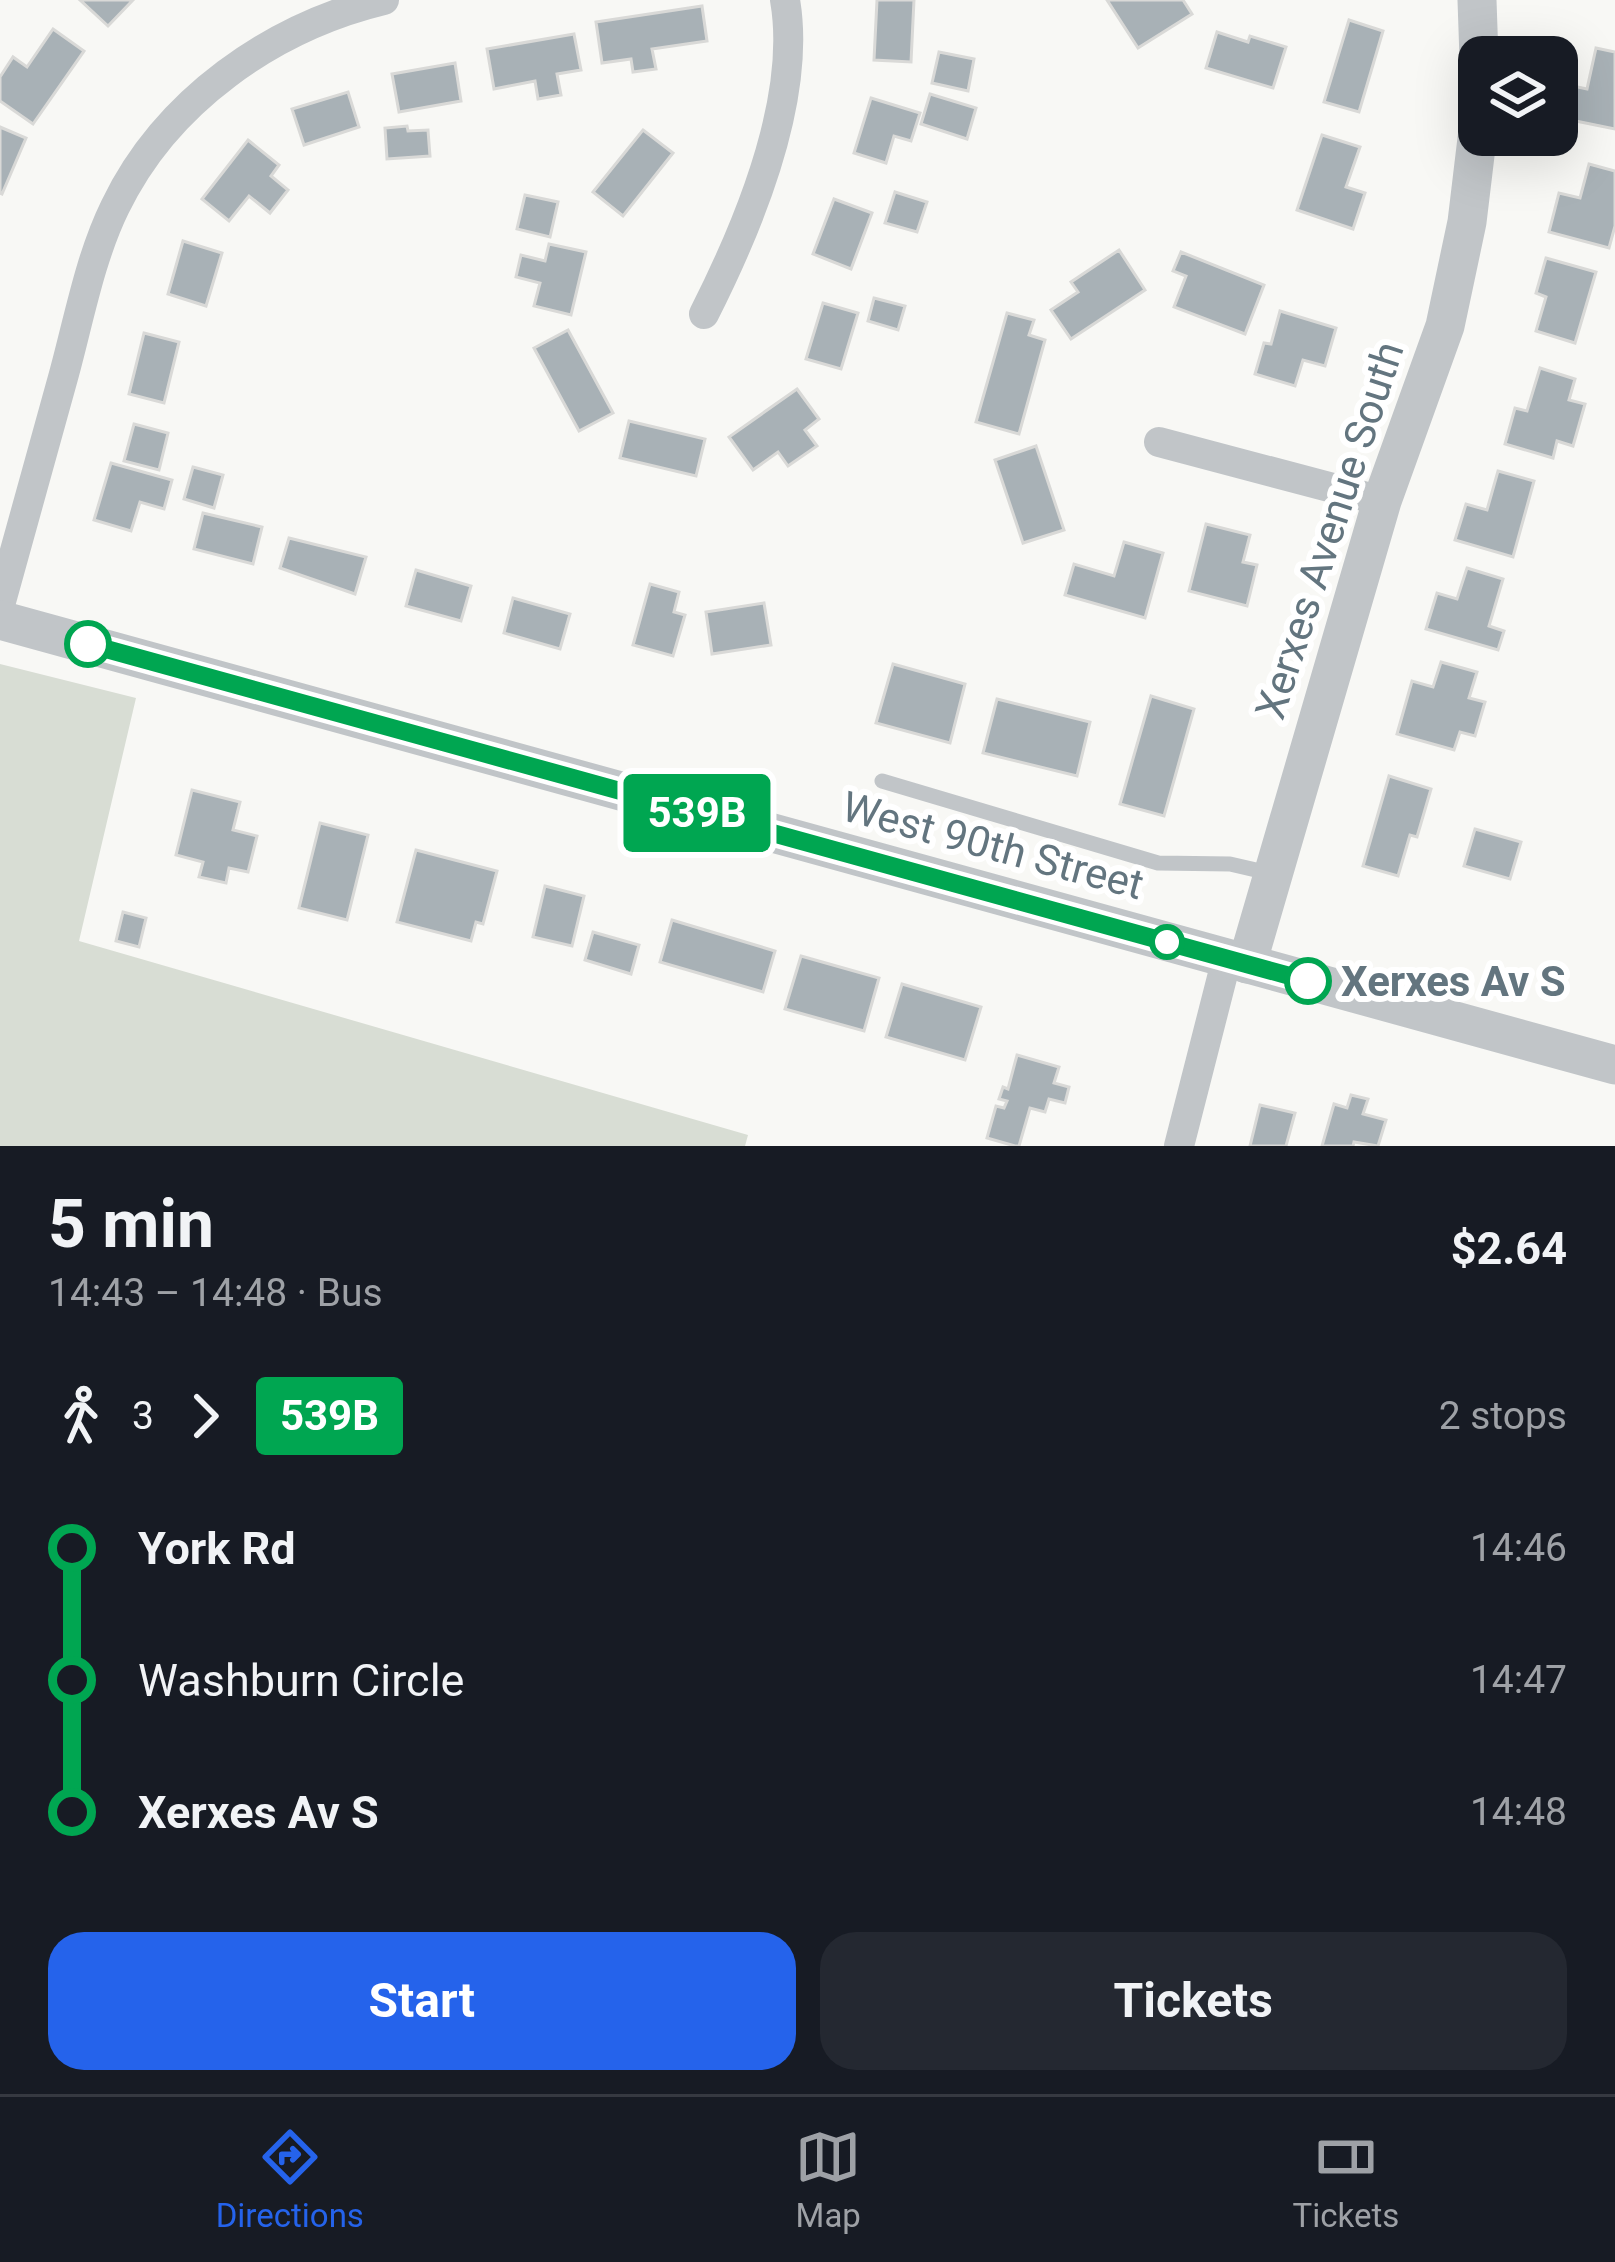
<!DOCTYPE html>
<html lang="en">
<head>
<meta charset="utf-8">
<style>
  :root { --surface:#171b24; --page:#242831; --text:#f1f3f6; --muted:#9ea1a6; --line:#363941; --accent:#2563eb }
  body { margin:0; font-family:Roboto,sans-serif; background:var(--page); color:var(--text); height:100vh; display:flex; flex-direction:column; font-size:45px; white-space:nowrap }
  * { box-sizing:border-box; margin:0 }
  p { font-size:39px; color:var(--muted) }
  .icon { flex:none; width:66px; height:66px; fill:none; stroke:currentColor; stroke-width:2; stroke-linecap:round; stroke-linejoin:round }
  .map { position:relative; height:1146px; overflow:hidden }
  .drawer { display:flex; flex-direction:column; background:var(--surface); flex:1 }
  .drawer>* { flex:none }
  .badge { padding:0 24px; border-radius:9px; font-size:42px; line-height:78px }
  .controls { position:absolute; left:1458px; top:36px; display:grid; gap:24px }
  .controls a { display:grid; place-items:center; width:120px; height:120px; border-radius:24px; background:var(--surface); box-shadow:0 12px 48px #0002; font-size:60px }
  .map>.badge { position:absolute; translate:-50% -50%; box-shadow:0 0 0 6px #fff }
  .legs { display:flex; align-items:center; gap:18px; height:132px; padding:0 48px; font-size:39px }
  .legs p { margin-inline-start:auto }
  .head { display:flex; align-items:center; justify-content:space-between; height:204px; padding:0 48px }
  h1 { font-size:66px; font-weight:700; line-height:90px }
  .button { display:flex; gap:24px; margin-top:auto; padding:24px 48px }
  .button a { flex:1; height:138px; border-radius:36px; background:var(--accent); color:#fff; font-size:48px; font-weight:700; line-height:138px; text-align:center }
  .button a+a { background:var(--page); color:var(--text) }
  ul { padding:0 48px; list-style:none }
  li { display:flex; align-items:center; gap:42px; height:132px; font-size:45px }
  li i { display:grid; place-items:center; width:18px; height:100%; margin:0 15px; background:currentColor }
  li i::after { content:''; width:30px; height:30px; margin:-15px; border:9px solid; border-radius:50%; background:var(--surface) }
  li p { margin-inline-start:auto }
  li:first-child i { background:linear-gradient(#0000 50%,currentColor 0) }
  li:last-child i { background:linear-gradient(currentColor 50%,#0000 0) }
  .dock { display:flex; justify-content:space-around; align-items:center; height:168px; border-top:3px solid var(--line); background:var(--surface); font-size:33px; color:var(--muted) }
  .dock a { display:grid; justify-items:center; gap:6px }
  .dock .selected { color:var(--accent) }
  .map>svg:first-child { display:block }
  .green { fill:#d8ddd4 }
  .building { fill:#a8b1b6; stroke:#d9d9d7; stroke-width:3 }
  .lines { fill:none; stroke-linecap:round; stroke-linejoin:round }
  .service { stroke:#c1c5c8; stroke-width:15 }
  .minor { stroke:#c1c5c8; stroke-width:30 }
  .tertiary { stroke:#c1c5c8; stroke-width:39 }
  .line-1-casing { stroke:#fff; stroke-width:27 }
  .line-1 { stroke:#00a651; stroke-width:18 }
  .stop-1-dot { fill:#fff; stroke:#00a651; stroke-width:6 }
  .labels { text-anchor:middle; stroke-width:12; stroke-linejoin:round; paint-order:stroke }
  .street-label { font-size:42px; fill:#63757f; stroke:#fff }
  .stop-label { font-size:42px; font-weight:bold; fill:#63757f; stroke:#fff; text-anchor:start }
</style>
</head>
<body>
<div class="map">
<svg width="1615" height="1146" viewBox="0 0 1615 1146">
  <rect width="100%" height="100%" fill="#f8f8f5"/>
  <!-- green -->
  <path class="green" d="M0,664L136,698L79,941L748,1135L745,1146H0Z"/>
  <!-- building -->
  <g class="building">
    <path d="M80,0H133L108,26Z"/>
    <path d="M877,0H914L911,62L874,60Z"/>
    <path d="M1107,0H1183L1192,14L1138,48Z"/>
    <path d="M702,6L707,41L652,49L656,69L633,72L631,59L602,63L596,22Z"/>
    <path d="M1349,20L1383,31L1359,112L1324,102Z"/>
    <path d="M53,29L84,51L33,124L0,101V77L13,57L27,67Z"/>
    <path d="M1217,32L1248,42L1250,36L1286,47L1273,88L1206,68Z"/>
    <path d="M574,34L581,70L557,74L561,95L538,99L535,81L494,89L487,49Z"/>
    <path d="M1596,48L1615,52V129L1566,119L1573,86L1587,89Z"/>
    <path d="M939,52L974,59L968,91L932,83Z"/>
    <path d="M455,63L461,101L399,112L392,74Z"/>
    <path d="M348,92L359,127L304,145L292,109Z"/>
    <path d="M930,94L976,108L967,139L921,124Z"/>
    <path d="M871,98L920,113L911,141L894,136L886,163L854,153Z"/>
    <path d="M407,126L408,131L428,130L430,156L387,159L385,128Z"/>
    <path d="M0,127L26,138L2,194L0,193Z"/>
    <path d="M643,130L673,153L623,216L593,192Z"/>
    <path d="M1322,135L1360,147L1346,187L1365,193L1353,229L1297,210Z"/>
    <path d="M248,140L279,165L271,176L288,190L270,213L249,196L229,221L202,199Z"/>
    <path d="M1589,164L1615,171V226L1609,248L1549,232L1559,193L1580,198Z"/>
    <path d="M895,192L927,202L917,232L885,223Z"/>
    <path d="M525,195L558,202L550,237L517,229Z"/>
    <path d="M834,199L872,213L851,269L813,254Z"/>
    <path d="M183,241L222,253L206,306L168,294Z"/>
    <path d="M549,244L586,252L571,315L534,306L540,283L516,277L521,255L545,261Z"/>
    <path d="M1119,250L1145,290L1071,339L1051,310L1078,292L1071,282Z"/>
    <path d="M1181,252L1264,285L1245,334L1174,307L1186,276L1173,271Z"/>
    <path d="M1546,258L1596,272L1575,343L1536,331L1546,297L1536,293Z"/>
    <path d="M874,298L905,306L898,330L868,321Z"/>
    <path d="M823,303L858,313L841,369L806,359Z"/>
    <path d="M1280,311L1336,328L1325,366L1303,360L1295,386L1255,374L1264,343L1271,344Z"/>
    <path d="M1007,313L1034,320L1029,335L1045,340L1019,434L976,422Z"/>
    <path d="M568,330L613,413L579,431L534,348Z"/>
    <path d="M144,333L179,342L164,403L129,394Z"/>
    <path d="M1540,368L1575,379L1569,400L1585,404L1573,446L1557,441L1553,458L1505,444L1515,408L1527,411Z"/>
    <path d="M797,389L819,419L805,430L817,446L788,466L778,452L753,470L729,437Z"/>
    <path d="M629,421L705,439L696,476L620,458Z"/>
    <path d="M134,424L168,433L159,470L124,461Z"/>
    <path d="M1036,446L1064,530L1023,543L995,460Z"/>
    <path d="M111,463L172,480L164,509L140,502L131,531L94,520Z"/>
    <path d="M193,467L223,475L214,508L184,499Z"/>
    <path d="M1498,471L1534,481L1513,557L1455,540L1466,504L1487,510Z"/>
    <path d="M203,513L262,527L253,564L194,549Z"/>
    <path d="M1206,524L1250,535L1243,562L1257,565L1247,606L1189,591Z"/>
    <path d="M289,538L366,557L355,594L280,568Z"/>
    <path d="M1124,542L1163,553L1145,618L1065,595L1074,564L1114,576Z"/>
    <path d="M1467,568L1503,579L1489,626L1504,631L1498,650L1426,629L1437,593L1457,599Z"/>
    <path d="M416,570L471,586L461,621L406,606Z"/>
    <path d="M650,584L679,592L674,612L685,615L673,656L633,645Z"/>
    <path d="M513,598L570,614L560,649L504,633Z"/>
    <path d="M764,603L771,645L712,654L706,612Z"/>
    <path d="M1441,662L1477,672L1469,698L1485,702L1475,736L1460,732L1454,750L1397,734L1412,681L1433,687Z"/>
    <path d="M893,664L965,684L950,743L876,723Z"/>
    <path d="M1151,696L1194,709L1164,816L1120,804Z"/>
    <path d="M997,699L1090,722L1077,776L983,753Z"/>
    <path d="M1389,776L1431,789L1417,837L1410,835L1398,876L1363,866Z"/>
    <path d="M192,790L240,802L233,830L257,836L248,872L229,868L226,883L199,877L203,862L176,855Z"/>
    <path d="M320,823L368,835L347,920L299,908Z"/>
    <path d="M1475,829L1521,842L1510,879L1464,866Z"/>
    <path d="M416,850L497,871L483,924L476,922L471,941L397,922Z"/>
    <path d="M545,886L584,896L572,946L533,937Z"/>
    <path d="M123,912L146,918L139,947L116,941Z"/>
    <path d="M672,920L775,951L763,992L660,962Z"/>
    <path d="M593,932L639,945L631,974L585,960Z"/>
    <path d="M801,956L879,978L864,1031L785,1009Z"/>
    <path d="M902,984L981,1007L965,1060L886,1037Z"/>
    <path d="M1017,1055L1059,1067L1054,1083L1069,1087L1065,1103L1049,1099L1045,1112L1030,1108L1019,1146H1015L987,1138L996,1106L1004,1108L1007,1101L999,1099L1003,1087L1008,1089Z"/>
    <path d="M1351,1095L1368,1099L1363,1114L1386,1120L1378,1146L1354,1142L1353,1146H1322L1334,1104L1347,1108Z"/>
    <path d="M1260,1105L1295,1113L1286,1146H1250Z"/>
  </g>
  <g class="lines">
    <!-- service -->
    <path class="service" d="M882,781L1158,863L1230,864L1273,874"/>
    <!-- minor -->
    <g class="minor">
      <path d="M704,314C748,227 802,98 785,0"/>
      <path d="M1159,442L1382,501"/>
      <path d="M0,605C21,528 42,451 64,374C79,319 90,258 115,207C166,101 272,27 384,0"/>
      <path d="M1179,1146L1227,958"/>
    </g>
    <!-- tertiary -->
    <g class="tertiary">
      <path d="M1477,0L1479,58"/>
      <path d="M0,620L1615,1065"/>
      <path d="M1247,964L1382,501L1445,326L1467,222L1479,122"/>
    </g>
  </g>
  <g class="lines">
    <!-- line-1 casing -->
    <g class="line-1-casing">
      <path id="line-1" d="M88,644L1308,981"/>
    </g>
    <!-- line-1 -->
    <use href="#line-1" class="line-1"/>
  </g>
  <!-- markers -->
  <g class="stop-1-dot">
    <circle cx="88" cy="644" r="21"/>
    <circle cx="1167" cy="942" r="15"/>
    <circle cx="1308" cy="981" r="21"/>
  </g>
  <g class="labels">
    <!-- street labels -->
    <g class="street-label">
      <text transform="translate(1329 530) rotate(-72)" y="15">Xerxes Avenue South</text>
      <text transform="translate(993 845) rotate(15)" y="15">West 90th Street</text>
    </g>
    <!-- stop labels -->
    <g class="stop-label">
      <text x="1341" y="996">Xerxes Av S</text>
    </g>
  </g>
</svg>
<div class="controls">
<a><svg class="icon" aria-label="layers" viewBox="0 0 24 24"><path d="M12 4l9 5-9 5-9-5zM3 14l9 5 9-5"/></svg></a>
</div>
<b class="badge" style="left:697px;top:813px;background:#00a651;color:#fff">539B</b>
</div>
<section class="drawer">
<div class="head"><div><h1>5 min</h1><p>14:43 – 14:48 · Bus</p></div><b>$2.64</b></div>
<div class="legs"><svg class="icon" aria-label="walk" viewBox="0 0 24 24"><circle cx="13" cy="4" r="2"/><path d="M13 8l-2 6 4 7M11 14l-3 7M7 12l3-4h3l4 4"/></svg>3<svg class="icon" aria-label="forward" viewBox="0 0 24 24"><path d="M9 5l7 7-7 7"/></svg><b class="badge" style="background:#00a651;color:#fff">539B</b><p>2 stops</p></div>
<ul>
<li><i style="color:#00a651"></i><b>York Rd</b><p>14:46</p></li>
<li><i style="color:#00a651"></i><span>Washburn Circle</span><p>14:47</p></li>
<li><i style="color:#00a651"></i><b>Xerxes Av S</b><p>14:48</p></li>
</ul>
<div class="button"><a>Start</a><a>Tickets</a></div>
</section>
<nav class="dock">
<a class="selected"><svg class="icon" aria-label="directions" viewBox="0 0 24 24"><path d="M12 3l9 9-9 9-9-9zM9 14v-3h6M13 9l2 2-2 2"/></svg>Directions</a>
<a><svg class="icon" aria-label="map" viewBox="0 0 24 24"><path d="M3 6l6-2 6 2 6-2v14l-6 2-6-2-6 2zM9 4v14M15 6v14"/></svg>Map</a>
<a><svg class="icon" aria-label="tickets" viewBox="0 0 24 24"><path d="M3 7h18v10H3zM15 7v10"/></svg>Tickets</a>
</nav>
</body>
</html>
